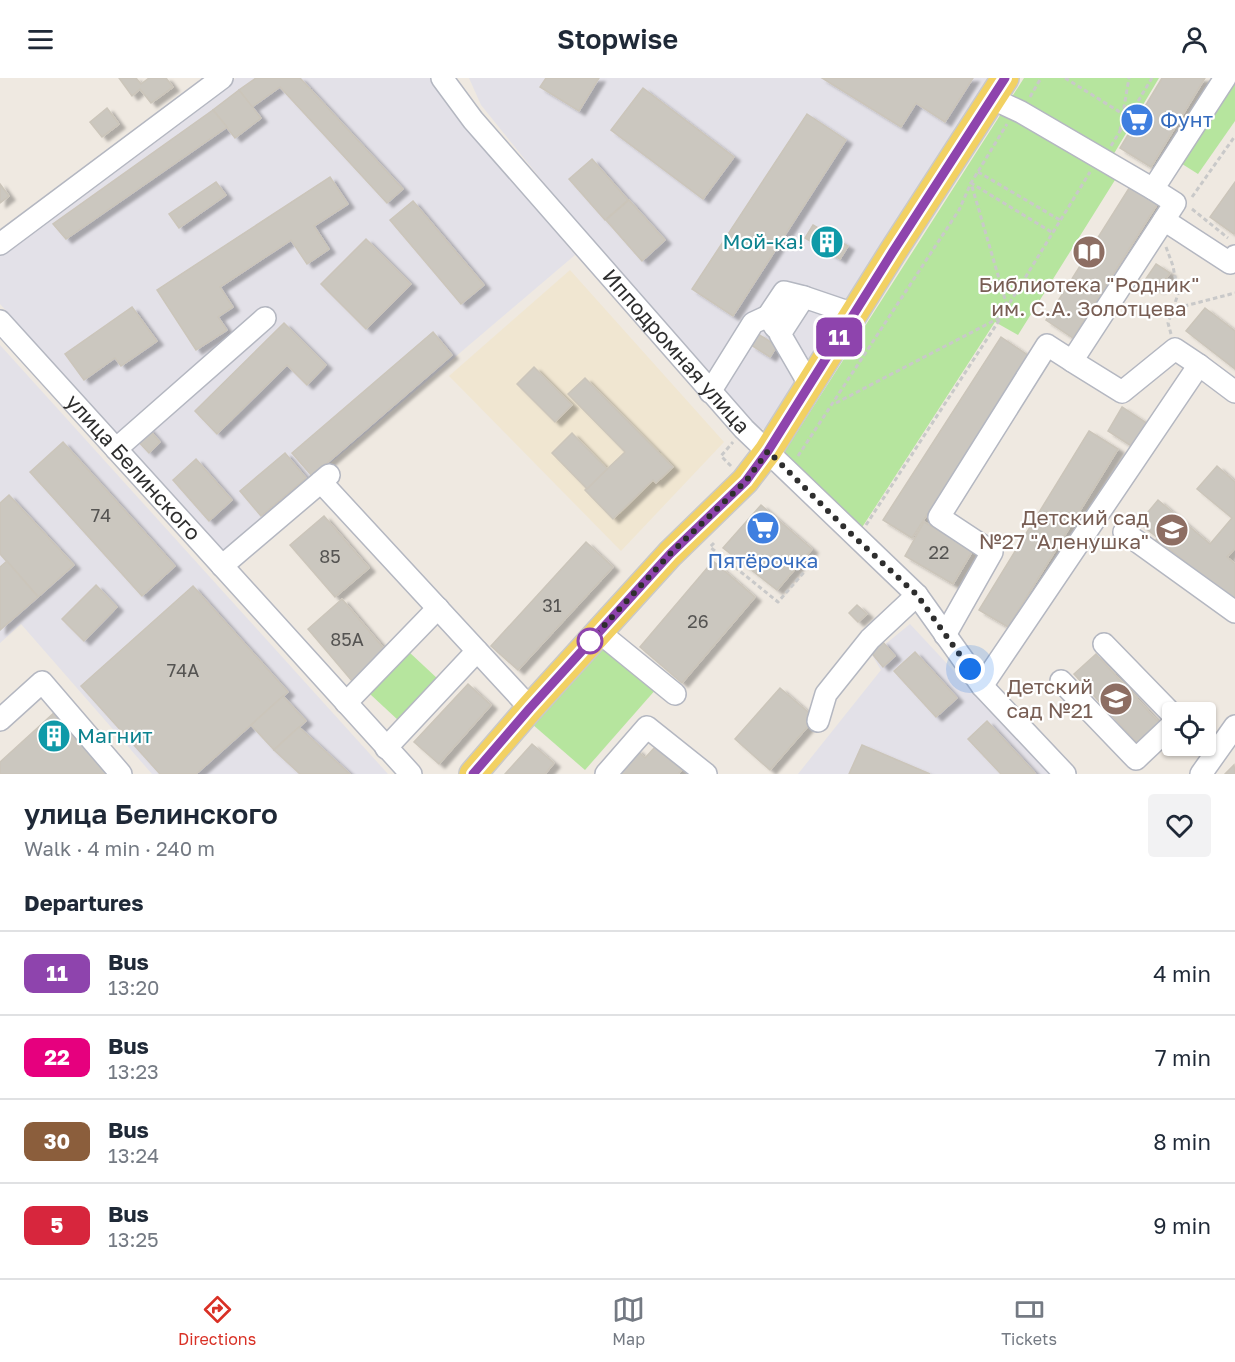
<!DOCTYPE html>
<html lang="en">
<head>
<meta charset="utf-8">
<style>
  :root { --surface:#fff; --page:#f2f2f3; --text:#1f2937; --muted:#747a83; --line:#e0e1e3; --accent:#d93025 }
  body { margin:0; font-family:"Golos Text",sans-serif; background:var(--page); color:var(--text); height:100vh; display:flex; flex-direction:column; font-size:22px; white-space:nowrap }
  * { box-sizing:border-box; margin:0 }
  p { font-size:20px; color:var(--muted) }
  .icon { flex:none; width:33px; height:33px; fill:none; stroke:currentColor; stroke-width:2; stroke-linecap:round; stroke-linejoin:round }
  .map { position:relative; height:696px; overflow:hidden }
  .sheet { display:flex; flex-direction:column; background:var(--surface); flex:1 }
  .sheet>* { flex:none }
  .badge { padding:0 12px; border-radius:9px; font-size:21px; line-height:39px }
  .controls { position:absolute; left:1162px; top:624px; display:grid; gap:12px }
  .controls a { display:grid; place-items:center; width:54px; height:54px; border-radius:6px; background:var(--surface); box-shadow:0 2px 4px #0004; font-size:30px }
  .you { position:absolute; width:30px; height:30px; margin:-15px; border:4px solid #fff; border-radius:50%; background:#1a73e8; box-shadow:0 0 0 9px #1a73e833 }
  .map>.badge { position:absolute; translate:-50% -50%; box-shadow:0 0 0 3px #fff }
  h2 { padding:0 24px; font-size:22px; line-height:54px }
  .round { display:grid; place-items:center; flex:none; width:63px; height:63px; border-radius:6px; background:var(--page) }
  .overview { display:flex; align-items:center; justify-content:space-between; height:102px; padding:0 24px }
  h1 { font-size:28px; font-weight:600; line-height:45px }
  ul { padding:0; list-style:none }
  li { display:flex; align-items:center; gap:18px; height:84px; padding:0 24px; border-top:2px solid var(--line) }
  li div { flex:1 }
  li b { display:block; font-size:22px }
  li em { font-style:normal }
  li .badge { min-width:66px; font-weight:700; text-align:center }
  header { display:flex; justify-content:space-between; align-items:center; height:78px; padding:0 24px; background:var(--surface); font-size:27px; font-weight:600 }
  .tabs { display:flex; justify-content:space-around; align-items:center; height:84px; border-top:2px solid var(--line); background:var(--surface); font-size:16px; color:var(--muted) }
  .tabs a { display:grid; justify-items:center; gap:3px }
  .tabs .selected { color:var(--accent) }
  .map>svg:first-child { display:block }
  .industrial { fill:#e3e1e8 }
  .education { fill:#f0e6d1 }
  .green { fill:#b6e59e }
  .building { fill:#cbc7bf; stroke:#cbc5ba; stroke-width:1.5; filter:url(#shadow) }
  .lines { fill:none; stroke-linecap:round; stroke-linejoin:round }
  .minor-casing { stroke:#b4b7c1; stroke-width:24 }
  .major-casing { stroke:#c9c9c9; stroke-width:30 }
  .path { stroke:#c9c9c9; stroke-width:3; stroke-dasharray:4.5 3; stroke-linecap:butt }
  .minor { stroke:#fff; stroke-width:21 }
  .major { stroke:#f2d163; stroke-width:27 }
  .line-casing { stroke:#fff; stroke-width:14 }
  .line { stroke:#8e44ad; stroke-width:9 }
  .walk { stroke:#2e2e2e; stroke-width:6; stroke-dasharray:0 10.8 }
  .stop-dot { fill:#fff; stroke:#8e44ad; stroke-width:3 }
  .labels { text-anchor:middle; stroke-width:4.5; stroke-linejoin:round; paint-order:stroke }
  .number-label { font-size:18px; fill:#555452 }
  .shop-label { font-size:21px; fill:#366cbe; stroke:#fff; text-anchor:start }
  .culture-label { font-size:21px; fill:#0d838f; stroke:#fff; text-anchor:end }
  .education-label { font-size:21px; fill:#785e54; stroke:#fff; text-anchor:end }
  .street-label { font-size:21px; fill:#2e2e2e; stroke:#fff }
</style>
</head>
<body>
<header><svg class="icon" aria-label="menu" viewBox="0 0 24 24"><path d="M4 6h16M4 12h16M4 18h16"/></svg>Stopwise<svg class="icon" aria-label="person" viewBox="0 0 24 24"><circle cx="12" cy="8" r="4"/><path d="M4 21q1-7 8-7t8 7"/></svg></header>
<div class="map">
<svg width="1235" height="696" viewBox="0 0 1235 696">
  <defs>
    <filter id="shadow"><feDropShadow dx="6" dy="4" stdDeviation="1.5" flood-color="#0004"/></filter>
  </defs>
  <rect width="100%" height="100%" fill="#efe9e1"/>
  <!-- industrial -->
  <g class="industrial">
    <path d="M236,0H432L575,177L225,475L0,226V177Z"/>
    <path d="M469,0H989L772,349L762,351L754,347L624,204L481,27Z"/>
    <path d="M0,267L388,696H152L21,546L0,565Z"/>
    <path d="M910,546L1050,696H798L881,592L872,577Z"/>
  </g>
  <!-- education -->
  <path class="education" d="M570,192L724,364L621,473L449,298Z"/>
  <!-- green -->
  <g class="green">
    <path d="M1024,0H1159L1103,94L1115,102L1018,257L995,244L861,451L783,376Z"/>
    <path d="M1235,3V43L1198,96L1179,84Z"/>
    <path d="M605,564L657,610L585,692L532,646Z"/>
    <path d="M409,574L439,602L399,643L370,616Z"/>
  </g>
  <!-- building -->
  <g class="building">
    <path d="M119,0H136L141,6L149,0H166L173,9L151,25L140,11L132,18Z"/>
    <path d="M256,0H300L403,111L387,125L280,9L252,29L239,12Z"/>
    <path d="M546,0H599L579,33L540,9Z"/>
    <path d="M822,0H973L945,44L916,25L901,49Z"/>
    <path d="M1162,0H1205L1151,89L1120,70Z"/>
    <path d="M643,10L734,79L703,121L611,52Z"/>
    <path d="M239,12L261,40L235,60L213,32Z"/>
    <path d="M107,30L119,46L102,59L90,44Z"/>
    <path d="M213,32L227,49L66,161L53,146Z"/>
    <path d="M807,36L846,62L733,238L692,211Z"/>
    <path d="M592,81L628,122L605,142L569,101Z"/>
    <path d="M330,99L348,126L314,148L329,171L307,186L291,162L220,209L233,229L218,239L227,252L196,272L157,212Z"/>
    <path d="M216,104L226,117L179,150L169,136Z"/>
    <path d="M1235,104V155L1234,156L1210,139Z"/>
    <path d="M0,106L9,118L0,125Z"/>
    <path d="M1131,107L1158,125L1073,260L1046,242Z"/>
    <path d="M629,122L665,162L642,183L606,142Z"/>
    <path d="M413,123L484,207L461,226L390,142Z"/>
    <path d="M813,147L848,168L840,181L805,160Z"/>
    <path d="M366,161L411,206L366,251L321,206Z"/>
    <path d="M1156,186L1170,195L1158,211L1145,202Z"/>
    <path d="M132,229L157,263L121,288L115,280L84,302L65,276Z"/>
    <path d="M1205,230L1235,253V291L1186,253Z"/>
    <path d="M284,245L326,287L307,307L287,287L217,356L195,333Z"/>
    <path d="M433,254L452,277L312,398L292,375Z"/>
    <path d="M758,256L777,268L770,279L751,267Z"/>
    <path d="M1001,259L1029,278L912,460L883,442Z"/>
    <path d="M534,289L572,327L555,344L517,306Z"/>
    <path d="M585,300L673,389L656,405L653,402L613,441L585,412L625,374L568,316Z"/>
    <path d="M1122,329L1151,348L1136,371L1108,353Z"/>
    <path d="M147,349L160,364L149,375L135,360Z"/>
    <path d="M1089,353L1118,371L1008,549L979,532Z"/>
    <path d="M572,355L607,391L587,411L552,375Z"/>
    <path d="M63,364L175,488L142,518L30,394Z"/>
    <path d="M285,375L306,400L261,438L240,413Z"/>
    <path d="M196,381L232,422L209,443L173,402Z"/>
    <path d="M1217,388L1235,404V470L1227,479L1235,486V519L1232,523L1192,498L1196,493L1170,471L1166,476L1153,465L1158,460L1139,445L1158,422L1210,466L1232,440L1197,411Z"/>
    <path d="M9,417L74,487L38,519L0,476V425Z"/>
    <path d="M761,427L812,471L777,512L723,470Z"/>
    <path d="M324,438L369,490L335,519L290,467Z"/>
    <path d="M924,444L973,472L953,506L905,478Z"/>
    <path d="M586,464L613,489L518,592L491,568Z"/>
    <path d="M7,483L38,519L0,552V489Z"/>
    <path d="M713,483L755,519L682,605L640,569Z"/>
    <path d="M96,507L117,529L84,563L62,541Z"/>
    <path d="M193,508L288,614L196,696H160L81,608Z"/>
    <path d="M342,521L386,573L352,603L308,551Z"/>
    <path d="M857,527L867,536L858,544L849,535Z"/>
    <path d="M882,563L895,578L883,589L870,573Z"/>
    <path d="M915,574L957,620L936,639L894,593Z"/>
    <path d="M1096,576L1159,645L1137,665L1074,596Z"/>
    <path d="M468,606L491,627L439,686L414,664Z"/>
    <path d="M780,610L815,640L770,692L735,661Z"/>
    <path d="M283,618L306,643L274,672L251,647Z"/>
    <path d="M57,632L112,696H0V684Z"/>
    <path d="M987,643L1035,695L1033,696H1001L968,661Z"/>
    <path d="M299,649L350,696H300L274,672Z"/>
    <path d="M532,666L554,685L545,696H505Z"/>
    <path d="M862,667L930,696H849Z"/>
    <path d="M655,669L682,692L678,696H623L618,691L636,671L645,680Z"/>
    <path d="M1234,687L1235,696H1225Z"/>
  </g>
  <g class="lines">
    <!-- minor casing -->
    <g class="minor-casing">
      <g id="minor">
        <path id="s1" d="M442,0L473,42L744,351L917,517L982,608L1065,696"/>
        <path d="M993,21L1021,34L1153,111"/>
        <path d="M1164,142L1230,185L1235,178"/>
        <path d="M0,166L222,0"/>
        <path id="s2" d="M0,243L411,696"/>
        <path d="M775,249L768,238L784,214L804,219"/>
        <path d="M1072,283L1122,314L1175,271L1199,287"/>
        <path d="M809,306L780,256L804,219L854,236"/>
        <path d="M710,314L753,245L768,238"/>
        <path d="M116,371L265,240"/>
        <path d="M321,404L530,630"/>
        <path d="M1124,454L1235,534"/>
        <path d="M222,488L329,397"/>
        <path d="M599,554L675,616"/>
        <path d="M945,557L992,474L939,439L1047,267L1072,283L1175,125L1153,111L1225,0"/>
        <path d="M1104,566L1173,637"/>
        <path d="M1061,603L1136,681L1173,646"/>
        <path d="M982,608L1199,287L1235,314"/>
        <path d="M346,625L438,530"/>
        <path d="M0,642L42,604L121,696"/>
        <path d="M818,643L826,616L870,561L917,517"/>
        <path d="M386,670L477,573"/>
        <path d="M606,696L647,649L706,696"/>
        <path d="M1201,696L1235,648"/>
      </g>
    </g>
    <!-- major casing -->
    <g class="major-casing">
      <path id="major" d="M473,696L530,630L670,476L745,403L768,373L892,175L1005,0"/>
    </g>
    <!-- path -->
    <g class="path">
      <path d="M1065,0L1123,36"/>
      <path d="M1030,19L1041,0"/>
      <path d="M1120,53L1129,0"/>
      <path d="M1111,68L1152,0"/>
      <path d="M978,94L1060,142"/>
      <path d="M1192,119L1235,58"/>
      <path d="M1192,131L1228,160"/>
      <path d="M1166,169L1173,188L1178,216L1173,231"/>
      <path d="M1007,228L971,105L1053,155"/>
      <path d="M1171,256L1168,245L1173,231L1235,215"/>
      <path d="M836,325L1001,239L1090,94"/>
      <path d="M798,378L959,132L971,105L1007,46"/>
      <path d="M731,388L721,378L733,364"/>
      <path d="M866,447L1000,241"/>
      <path d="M714,465L710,469L778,524L805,493"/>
    </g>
    <!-- minor -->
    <use href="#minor" class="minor"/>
    <!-- major -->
    <use href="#major" class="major"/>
  </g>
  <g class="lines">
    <!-- line casing -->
    <g class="line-casing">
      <path id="line" d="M473,696L530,630L670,476L746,403L768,373L892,175L1005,0"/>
    </g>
    <!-- line -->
    <use href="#line" class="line"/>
    <!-- walk -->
    <path class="walk" d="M590,563L670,476L746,403L768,373L848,453L917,517L970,591"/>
  </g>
  <!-- icons -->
  <defs>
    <g id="supermarket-disc" transform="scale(1.725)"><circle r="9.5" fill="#3f7fe0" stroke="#fff"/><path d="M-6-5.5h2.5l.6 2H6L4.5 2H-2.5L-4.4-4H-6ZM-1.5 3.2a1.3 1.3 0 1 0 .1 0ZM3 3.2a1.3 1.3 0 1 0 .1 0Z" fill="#fff"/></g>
    <g id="building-disc" transform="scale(1.725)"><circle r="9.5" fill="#0f9aa8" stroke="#fff"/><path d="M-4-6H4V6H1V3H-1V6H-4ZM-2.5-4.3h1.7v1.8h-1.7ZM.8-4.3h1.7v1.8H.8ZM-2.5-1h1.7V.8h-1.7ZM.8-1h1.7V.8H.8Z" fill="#fff"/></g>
    <g id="library-disc" transform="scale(1.725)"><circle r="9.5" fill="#8d6e63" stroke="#fff"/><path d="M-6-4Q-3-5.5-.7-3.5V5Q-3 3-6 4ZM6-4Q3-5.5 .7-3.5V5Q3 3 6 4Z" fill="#fff"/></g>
    <g id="school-disc" transform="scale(1.725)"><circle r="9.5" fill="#8d6e63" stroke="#fff"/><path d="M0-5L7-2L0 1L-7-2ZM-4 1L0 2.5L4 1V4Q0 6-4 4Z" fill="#fff"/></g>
  </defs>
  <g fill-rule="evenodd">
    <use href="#supermarket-disc" x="1137" y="42"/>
    <use href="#building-disc" x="827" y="164"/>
    <use href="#library-disc" x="1089" y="174"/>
    <use href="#supermarket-disc" x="763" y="450"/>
    <use href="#school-disc" x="1172" y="452"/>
    <use href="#school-disc" x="1116" y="621"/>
    <use href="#building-disc" x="54" y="658"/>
  </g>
  <!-- markers -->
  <circle class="stop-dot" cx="590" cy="563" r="12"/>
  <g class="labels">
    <!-- number labels -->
    <g class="number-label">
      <text x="101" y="444">74</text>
      <text x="939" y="481">22</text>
      <text x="330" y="485">85</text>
      <text x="552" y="534">31</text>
      <text x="698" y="550">26</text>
      <text x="347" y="568">85А</text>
      <text x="183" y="599">74А</text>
    </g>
    <!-- shop labels -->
    <g class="shop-label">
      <text x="1160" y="49">Фунт</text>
      <text x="763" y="490" text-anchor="middle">Пятёрочка</text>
    </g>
    <!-- culture labels -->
    <g class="culture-label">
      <text x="804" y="171">Мой-ка!</text>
      <text x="77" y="665" text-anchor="start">Магнит</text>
    </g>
    <!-- education labels -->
    <g class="education-label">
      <text x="1089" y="214" text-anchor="middle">Библиотека "Родник"<tspan x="1089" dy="24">им. С.А. Золотцева</tspan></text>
      <text x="1149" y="447">Детский сад<tspan x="1149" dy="24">№27 "Аленушка"</tspan></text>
      <text x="1093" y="616">Детский<tspan x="1093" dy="24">сад №21</tspan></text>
    </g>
    <!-- street labels -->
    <g class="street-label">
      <text dy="7" stroke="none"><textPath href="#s1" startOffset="360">Ипподромная улица</textPath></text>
      <text dy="7" stroke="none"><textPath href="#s2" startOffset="198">улица Белинского</textPath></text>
    </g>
  </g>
</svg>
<div class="controls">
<a><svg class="icon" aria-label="locate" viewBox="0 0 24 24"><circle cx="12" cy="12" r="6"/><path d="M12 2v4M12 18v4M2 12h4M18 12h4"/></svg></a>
</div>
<div class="you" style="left:970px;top:591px"></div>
<b class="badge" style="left:839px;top:259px;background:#8e44ad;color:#fff">11</b>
</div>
<section class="sheet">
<div class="overview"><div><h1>улица Белинского</h1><p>Walk · 4 min · 240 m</p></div><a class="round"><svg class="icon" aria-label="heart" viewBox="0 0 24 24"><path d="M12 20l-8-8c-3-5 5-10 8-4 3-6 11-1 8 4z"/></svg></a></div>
<h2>Departures</h2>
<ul>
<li><span class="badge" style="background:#8e44ad;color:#fff">11</span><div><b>Bus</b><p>13:20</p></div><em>4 min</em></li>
<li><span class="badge" style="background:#e6007e;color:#fff">22</span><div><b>Bus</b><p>13:23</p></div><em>7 min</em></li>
<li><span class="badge" style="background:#8b5e3c;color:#fff">30</span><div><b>Bus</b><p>13:24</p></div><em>8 min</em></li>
<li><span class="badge" style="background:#d7263d;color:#fff">5</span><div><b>Bus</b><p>13:25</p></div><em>9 min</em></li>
</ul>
</section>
<nav class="tabs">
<a class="selected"><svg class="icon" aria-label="directions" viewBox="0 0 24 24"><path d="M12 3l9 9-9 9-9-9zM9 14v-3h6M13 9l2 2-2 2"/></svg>Directions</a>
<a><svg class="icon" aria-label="map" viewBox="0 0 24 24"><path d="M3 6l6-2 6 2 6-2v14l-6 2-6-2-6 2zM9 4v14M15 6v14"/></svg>Map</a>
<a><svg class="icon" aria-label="tickets" viewBox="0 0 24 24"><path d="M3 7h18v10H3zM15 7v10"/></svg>Tickets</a>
</nav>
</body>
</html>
